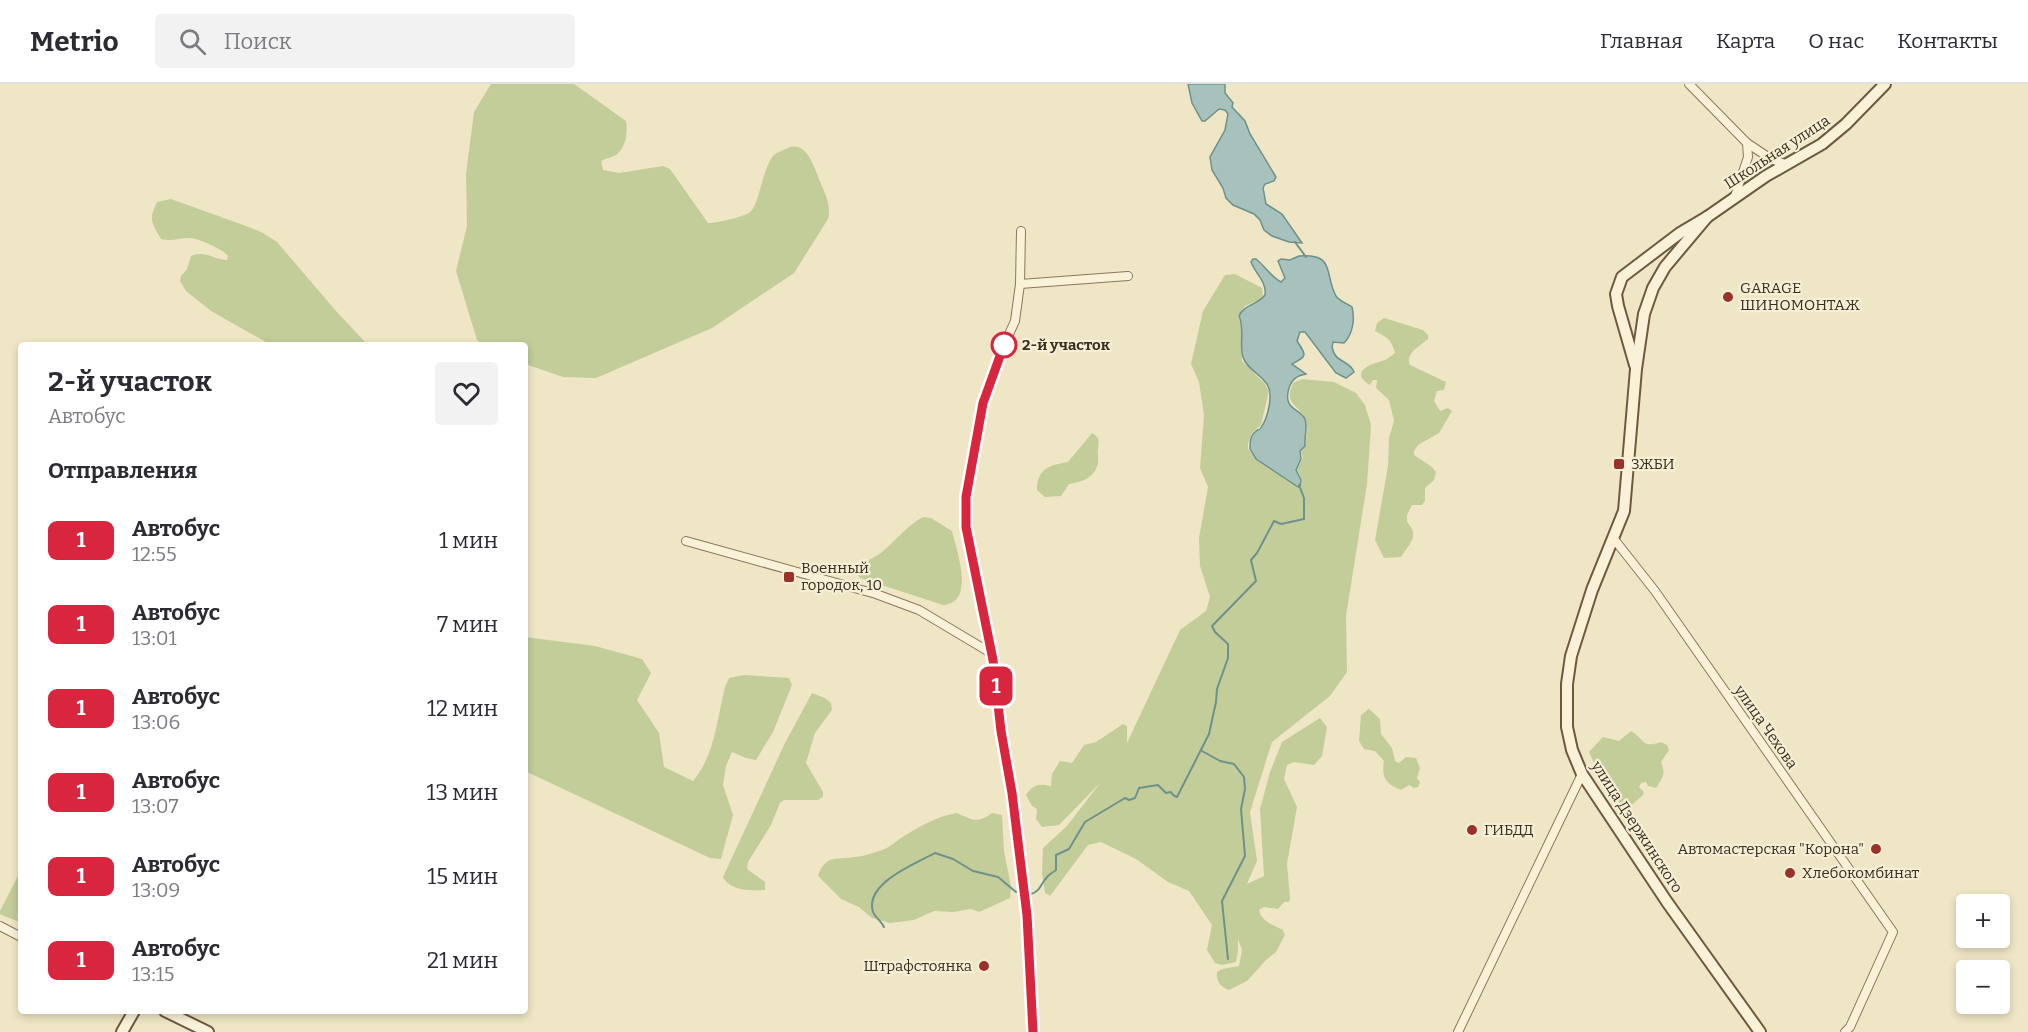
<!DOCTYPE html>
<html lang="ru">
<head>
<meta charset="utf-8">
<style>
  :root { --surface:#fff; --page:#f2f2f3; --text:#2b2b33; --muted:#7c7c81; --line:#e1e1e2 }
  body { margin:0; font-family:Bitter,serif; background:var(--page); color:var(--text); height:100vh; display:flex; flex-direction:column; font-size:22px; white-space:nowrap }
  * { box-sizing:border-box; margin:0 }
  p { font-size:20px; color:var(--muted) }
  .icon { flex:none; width:33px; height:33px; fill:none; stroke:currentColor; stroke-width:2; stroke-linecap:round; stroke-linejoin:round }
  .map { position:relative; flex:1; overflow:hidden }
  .side { position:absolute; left:18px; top:258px; width:510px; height:672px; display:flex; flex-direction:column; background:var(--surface); border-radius:6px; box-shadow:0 3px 9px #0003 }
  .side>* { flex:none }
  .badge { padding:0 12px; border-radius:9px; font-size:21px; line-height:39px }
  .fabs { position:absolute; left:1956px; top:810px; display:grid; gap:12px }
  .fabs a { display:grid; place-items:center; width:54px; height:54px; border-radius:6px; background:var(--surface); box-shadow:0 3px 9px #0003; font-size:30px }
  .map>.badge { position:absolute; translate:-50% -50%; box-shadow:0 0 0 3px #fff }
  h2 { padding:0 30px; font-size:22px; line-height:54px }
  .round { display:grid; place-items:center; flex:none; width:63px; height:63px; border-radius:6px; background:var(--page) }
  .summary { display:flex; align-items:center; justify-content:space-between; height:102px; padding:0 30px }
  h1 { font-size:28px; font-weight:700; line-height:45px }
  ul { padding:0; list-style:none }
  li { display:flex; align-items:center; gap:18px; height:84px; padding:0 30px }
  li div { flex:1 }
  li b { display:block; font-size:22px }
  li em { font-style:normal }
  li .badge { min-width:66px; font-weight:700; text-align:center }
  header { display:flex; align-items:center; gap:36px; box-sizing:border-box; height:84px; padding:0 30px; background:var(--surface); border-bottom:2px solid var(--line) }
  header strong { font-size:28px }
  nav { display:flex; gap:33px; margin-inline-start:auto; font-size:21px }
  .search { width:420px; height:54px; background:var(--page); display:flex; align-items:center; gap:15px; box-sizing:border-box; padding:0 21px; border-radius:6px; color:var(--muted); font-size:22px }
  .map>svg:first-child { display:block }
  .green { fill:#c3cd99 }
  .water { fill:#a7c2bc; stroke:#6d918b; stroke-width:1.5 }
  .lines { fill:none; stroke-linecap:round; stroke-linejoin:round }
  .stream { stroke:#6d918b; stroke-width:2 }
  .street-casing { stroke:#8a785b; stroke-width:10 }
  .secondary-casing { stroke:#6c593e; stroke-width:14 }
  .street { stroke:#f9f2d9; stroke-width:8 }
  .secondary { stroke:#f9f2d9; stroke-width:10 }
  .line-casing { stroke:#fff; stroke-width:14 }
  .line { stroke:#d7263d; stroke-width:9 }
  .poi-dot { fill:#99322a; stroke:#f6efd5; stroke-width:2 }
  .stop-dot { fill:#fff; stroke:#d7263d; stroke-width:3 }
  .labels { text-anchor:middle; stroke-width:4.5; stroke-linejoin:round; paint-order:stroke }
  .street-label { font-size:15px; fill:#3a2e1f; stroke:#f6efd5 }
  .poi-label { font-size:15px; fill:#3a2e1f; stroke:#f6efd5; text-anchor:start }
  .stop-label { font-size:15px; font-weight:bold; fill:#3a2e1f; stroke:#f6efd5; text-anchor:start }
</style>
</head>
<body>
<header>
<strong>Metrio</strong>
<div class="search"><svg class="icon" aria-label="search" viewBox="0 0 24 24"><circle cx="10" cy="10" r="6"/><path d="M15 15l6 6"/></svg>Поиск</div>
<nav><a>Главная</a><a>Карта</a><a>О нас</a><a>Контакты</a></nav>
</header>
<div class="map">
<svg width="2028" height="948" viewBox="0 0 2028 948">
  <rect width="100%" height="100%" fill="#efe6c5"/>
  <!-- green -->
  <g class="green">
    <path d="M491,0H574L626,37C628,48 626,64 616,71C611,74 606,74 601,77L603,86L619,89L663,82L670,85L708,139C717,139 742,133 749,129C760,122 762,82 775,70C778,68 784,66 788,64C806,56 814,82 819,95C824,108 832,121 828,135L794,189L712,244L596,294L563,293L525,280V261H483L477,256L456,187L467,142L466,90L474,28Z"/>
    <path d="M171,115L246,142L263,149L277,158L336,227L368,261H271L211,227L186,207L180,197L181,192L187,185L191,172C205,166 214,176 227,176L228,172C223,165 198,154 189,154C177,154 173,158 161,155C152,139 148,136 157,118Z"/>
    <path d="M1235,190L1262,204L1263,214L1245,222L1238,232L1241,239L1242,277L1265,300L1269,307L1261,341L1252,349L1248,359V365L1256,376L1296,402H1300L1302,397L1297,385L1303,374L1301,368C1307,360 1310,340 1304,332C1295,319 1284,319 1293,299L1302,295L1334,298L1356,309L1365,321L1371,341L1367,400L1346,532L1347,588L1330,612L1272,658L1250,728L1257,777L1247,800L1264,792L1260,725L1270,688L1282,658L1320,634L1327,643L1322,672L1314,681L1294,678L1287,681L1284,695L1297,723L1287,780L1290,814L1289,818H1284L1278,825L1264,823L1259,826C1261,837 1273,841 1283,846L1285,851L1276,868L1266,876L1247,897L1229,906C1220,903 1216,897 1217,888L1222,885L1239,882L1242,866L1238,855V868L1236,878L1222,881L1215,879L1207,866L1212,841L1189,807L1168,798L1136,775L1101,758L1088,761L1050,812L1045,809L1042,789L1043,764L1067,742L1100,699L1059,741L1042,743L1036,735L1037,725L1032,722L1026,711C1033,701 1038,699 1051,702L1052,690L1060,677L1072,679L1084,661L1096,658L1123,640L1127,642V659L1180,546L1206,527L1210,513L1200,482L1199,454L1208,403L1200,384L1204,331L1199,298L1191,280L1203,227L1225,191Z"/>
    <path d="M1384,234L1423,246L1428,251V255C1420,262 1405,269 1410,281L1446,298L1444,306L1437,307L1434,317L1440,327L1448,324L1452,327L1439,349L1418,361L1414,367V371L1432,383L1436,388L1434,396L1425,404V417L1422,421H1412L1407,431V438C1420,452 1410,459 1401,473L1384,474L1375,456L1388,382L1389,354L1394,337L1389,316L1376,304L1377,296H1373L1370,301C1349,288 1370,280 1382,277C1387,276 1391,272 1395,269C1391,254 1387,254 1375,247L1377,239Z"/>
    <path d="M1092,349C1100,354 1099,357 1098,365C1097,370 1099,374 1098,379C1095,393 1083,398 1069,400L1061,412L1045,413L1037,406C1037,385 1049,381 1068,378Z"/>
    <path d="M923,433L931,434L952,447C957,467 976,519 943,521L860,494L856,488C861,478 873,475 882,468C896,456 907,442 923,433Z"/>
    <path d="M525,553L595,562L642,575L651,589L637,616L659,649L664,683L693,697C715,671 717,635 725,603L729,594L744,591L789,594L792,601L773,648L756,676L746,674L732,668L726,682L723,701L733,731L721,775L710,774L525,687Z"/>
    <path d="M812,609L825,614L831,619L832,626L815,649L806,679L823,708V713L818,716H784L780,719L771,741L748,778L747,785L765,798V806C751,807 730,807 723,793L785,659Z"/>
    <path d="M1369,625L1380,635L1381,650L1392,664L1395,677L1399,679L1406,673L1416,674L1420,684L1417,694L1420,698L1418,703L1414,704L1409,701L1401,706C1386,700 1381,694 1384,677L1375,667L1364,665L1359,657L1361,631Z"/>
    <path d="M1631,647C1645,655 1641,665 1661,658L1667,661L1669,666L1661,678C1666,689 1663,694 1656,704L1648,702L1646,698L1641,699L1639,703L1644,708L1643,711L1627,725L1613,713L1604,700L1589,668L1603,653L1619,657Z"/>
    <path d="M957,729C973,736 977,740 992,729L1002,731L1004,767L1011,803L1010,814L979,828L971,825L953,828L934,827L914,836L890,839L872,834L859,823L841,815L818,792C825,770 838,776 855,773C864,772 874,769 882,766C891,763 898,755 906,751C922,741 938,732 957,729Z"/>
    <path d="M21,786V823L17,832L21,834V839C14,835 7,834 0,830V827Z"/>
  </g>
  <!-- water -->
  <g class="water">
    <path d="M1188,0H1225V9L1233,19L1232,23L1245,37L1250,50L1276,93L1274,97L1265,100L1263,104L1266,120L1282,130L1302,159L1289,158L1272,152L1264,146L1260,136L1254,130L1233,121L1226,114L1223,104L1212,86L1210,73L1225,46L1228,30L1225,26L1219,25L1205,37H1202L1192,19Z"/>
    <path d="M1299,172C1336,169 1324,190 1336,212C1339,217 1348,220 1352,223C1355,235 1353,250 1344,259L1333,258L1332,263C1335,280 1349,275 1354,288L1346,294L1336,289L1305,248H1300L1297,257C1307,272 1307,272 1292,280L1306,290C1303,291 1300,291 1297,293C1289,297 1284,315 1291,322C1295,327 1302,328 1305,335C1308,343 1304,354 1305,362L1300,367L1301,375L1296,386L1301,396L1300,402L1298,403L1256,375L1250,365C1250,359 1250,352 1255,348C1260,343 1258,349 1262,342C1268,333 1273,311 1268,302C1262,290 1247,286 1243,273C1239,260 1245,245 1239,232C1244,220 1258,221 1265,211C1267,198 1255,189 1251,178L1253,175H1256C1265,182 1271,193 1281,198L1285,194L1278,177L1281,175L1290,176Z"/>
  </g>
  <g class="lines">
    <!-- stream -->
    <g class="stream">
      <path d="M1295,158L1306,173"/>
      <path d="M1202,667L1220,677L1234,680L1244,693L1245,705L1241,725L1245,772L1222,817L1228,875"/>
      <path d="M1031,810C1041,807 1041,799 1048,792C1050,790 1053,788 1056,786V771L1069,765L1085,738L1125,714L1129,716L1135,714L1139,704L1158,701L1166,709L1171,708L1173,711L1177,713L1209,650L1216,618L1217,605L1228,574V560L1215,548L1212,542L1256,497L1251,476L1257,469L1274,437L1281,440L1304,435V414L1299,401"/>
      <path d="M884,843C881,837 875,833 873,828C864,799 917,779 935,769L953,775L973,787L998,793L1016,808"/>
    </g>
    <!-- street casing -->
    <g class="street-casing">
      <g id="street">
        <path d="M1689,0L1747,59L1748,73L1735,112"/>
        <path d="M1747,59L1771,75L1785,80"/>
        <path d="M1021,147L1020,200L1015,237L1004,261L983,319L966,413V443L991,569L1001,647L1012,709L1027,831L1033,948"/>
        <path d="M1020,200L1128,192"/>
        <path d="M1614,455L1655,507L1893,848L1850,943L1845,948"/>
        <path d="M686,457L876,510L919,526L991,569"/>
        <path d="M0,842L21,853"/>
        <path d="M1458,948L1582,690"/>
      </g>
    </g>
    <!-- secondary casing -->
    <g class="secondary-casing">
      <g id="secondary">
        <path d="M1707,133L1665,183L1653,204L1644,230L1636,285L1624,427L1592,506L1571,572L1567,600V643L1572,666L1582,690L1667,818L1760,948"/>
        <path d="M1635,281L1618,222L1616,210L1622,193L1680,149L1707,133L1766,92L1822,60L1846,40L1885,0"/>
        <path d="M165,927L208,948"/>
        <path d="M122,948L134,927"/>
      </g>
    </g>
    <!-- street -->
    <use href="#street" class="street"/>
    <!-- secondary -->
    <use href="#secondary" class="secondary"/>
  </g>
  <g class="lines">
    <!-- line casing -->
    <g class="line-casing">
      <path id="line" d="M1004,261L983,319L966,413V443L993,576L1001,647L1012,709L1027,831L1033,948"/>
    </g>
    <!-- line -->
    <use href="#line" class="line"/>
  </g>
  <!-- markers -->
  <g class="poi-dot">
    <circle cx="1728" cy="213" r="6"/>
    <rect x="1613" y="374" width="12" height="12" rx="3"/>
    <rect x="783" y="487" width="12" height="12" rx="3"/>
    <circle cx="1472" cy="746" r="6"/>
    <circle cx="1876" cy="765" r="6"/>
    <circle cx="1790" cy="789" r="6"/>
    <circle cx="984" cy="882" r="6"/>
  </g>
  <circle class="stop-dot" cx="1004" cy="261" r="12"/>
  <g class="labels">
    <!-- street labels -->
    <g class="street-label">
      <text transform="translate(1777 68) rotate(-33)" y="5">Школьная улица</text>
      <text transform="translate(1766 643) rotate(55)" y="5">улица Чехова</text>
      <text transform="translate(1637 743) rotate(57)" y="5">улица Дзержинского</text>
    </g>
    <!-- poi labels -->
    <g class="poi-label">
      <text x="1740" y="209">GARAGE<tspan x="1740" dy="17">ШИНОМОНТАЖ</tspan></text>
      <text x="1631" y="385">ЗЖБИ</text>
      <text x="801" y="489">Военный<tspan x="801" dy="17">городок, 10</tspan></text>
      <text x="1484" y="751">ГИБДД</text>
      <text x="1864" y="770" text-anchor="end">Автомастерская "Корона"</text>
      <text x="1802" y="794">Хлебокомбинат</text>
      <text x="972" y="887" text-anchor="end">Штрафстоянка</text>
    </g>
    <!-- stop labels -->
    <g class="stop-label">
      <text x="1022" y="266">2-й участок</text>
    </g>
  </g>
</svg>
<div class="fabs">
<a>+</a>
<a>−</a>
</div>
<b class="badge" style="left:996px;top:602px;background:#d7263d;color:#fff">1</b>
<section class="side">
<div class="summary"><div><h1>2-й участок</h1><p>Автобус</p></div><a class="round"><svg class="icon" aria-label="heart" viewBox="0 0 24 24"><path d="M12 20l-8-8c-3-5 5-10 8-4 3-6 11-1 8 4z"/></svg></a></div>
<h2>Отправления</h2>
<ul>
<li><span class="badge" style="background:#d7263d;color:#fff">1</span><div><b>Автобус</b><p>12:55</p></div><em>1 мин</em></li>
<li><span class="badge" style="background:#d7263d;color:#fff">1</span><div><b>Автобус</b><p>13:01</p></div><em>7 мин</em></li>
<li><span class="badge" style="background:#d7263d;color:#fff">1</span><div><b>Автобус</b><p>13:06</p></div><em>12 мин</em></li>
<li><span class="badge" style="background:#d7263d;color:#fff">1</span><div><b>Автобус</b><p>13:07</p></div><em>13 мин</em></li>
<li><span class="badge" style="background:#d7263d;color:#fff">1</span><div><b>Автобус</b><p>13:09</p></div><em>15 мин</em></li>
<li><span class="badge" style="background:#d7263d;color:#fff">1</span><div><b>Автобус</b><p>13:15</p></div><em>21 мин</em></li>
</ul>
</section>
</div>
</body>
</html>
